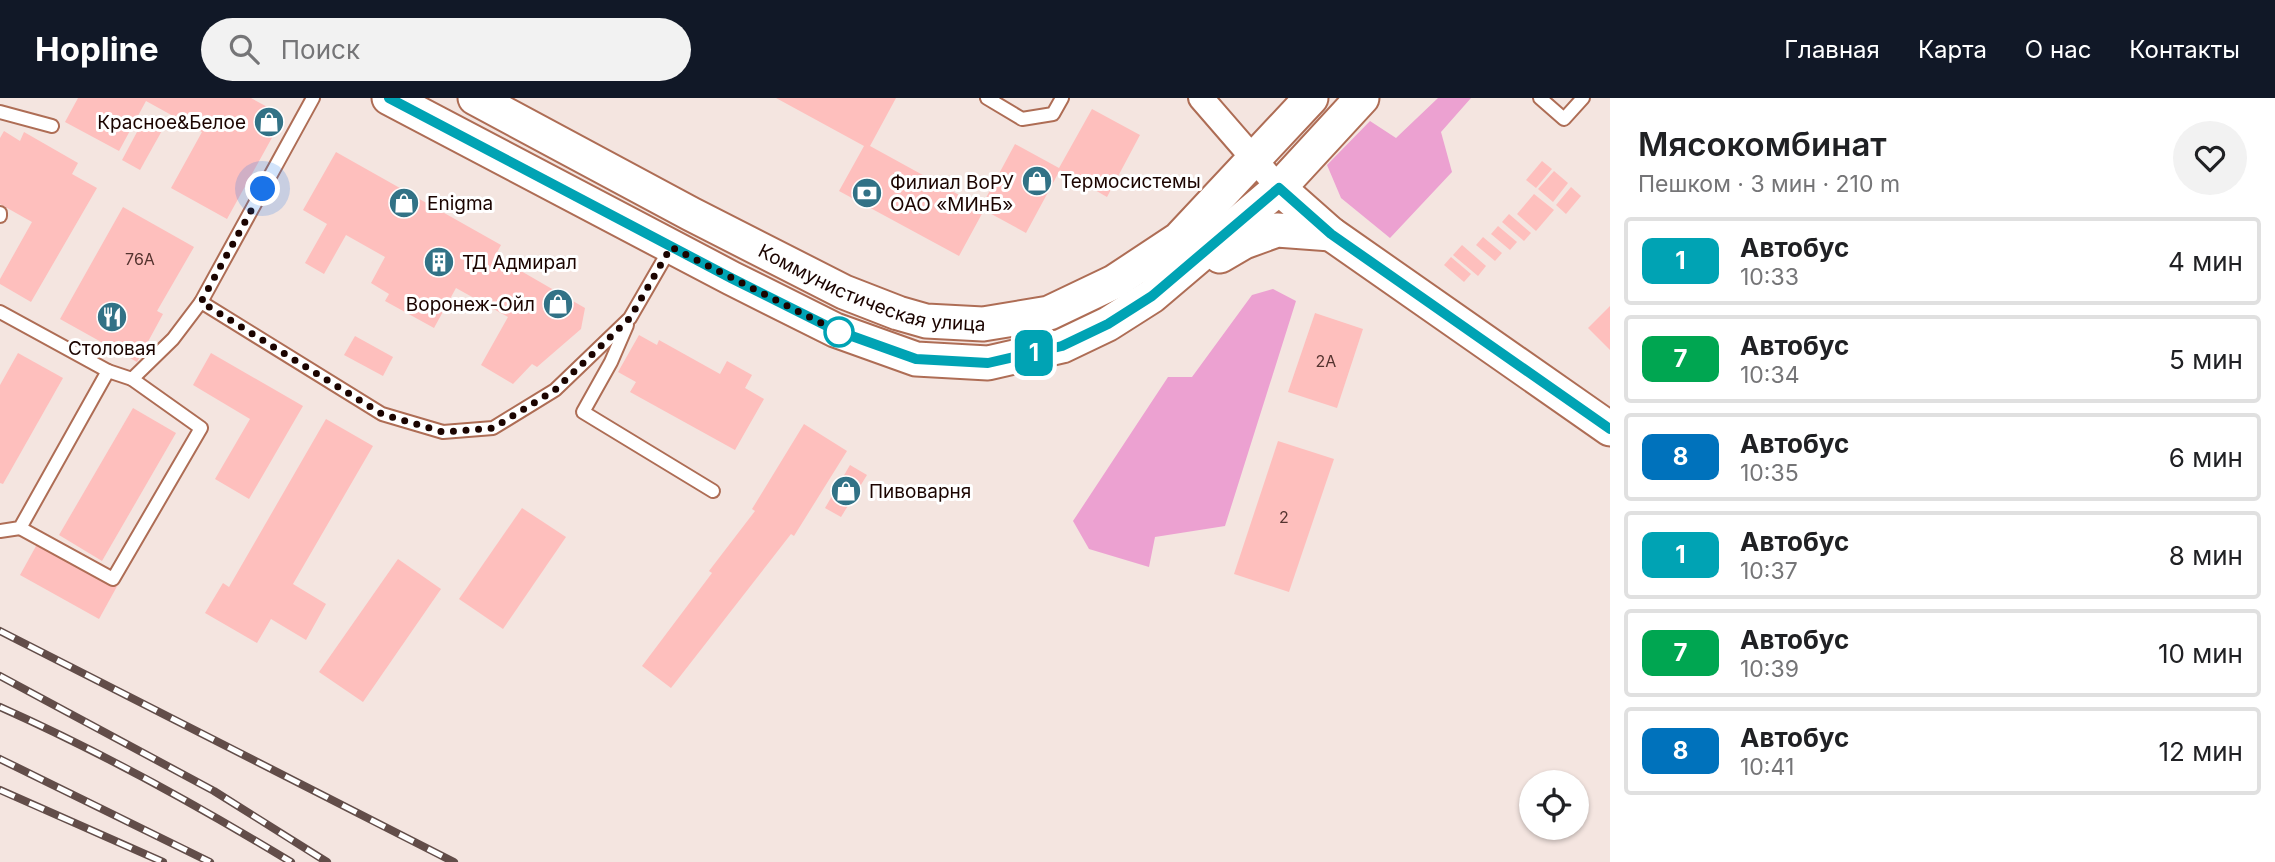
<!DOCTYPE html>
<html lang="ru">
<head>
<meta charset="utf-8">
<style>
  :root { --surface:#fff; --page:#f2f2f2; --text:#202124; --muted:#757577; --line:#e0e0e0; --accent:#111827 }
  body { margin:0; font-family:Inter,sans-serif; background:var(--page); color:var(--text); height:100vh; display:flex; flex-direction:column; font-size:26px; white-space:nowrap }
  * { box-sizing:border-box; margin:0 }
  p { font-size:23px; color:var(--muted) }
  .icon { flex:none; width:38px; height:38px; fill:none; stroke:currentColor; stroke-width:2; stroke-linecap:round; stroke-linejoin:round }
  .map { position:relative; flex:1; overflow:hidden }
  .side { display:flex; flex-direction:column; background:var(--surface); width:665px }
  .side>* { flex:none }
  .badge { padding:0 14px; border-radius:10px; font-size:24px; line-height:46px }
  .buttons { position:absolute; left:1519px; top:672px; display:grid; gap:14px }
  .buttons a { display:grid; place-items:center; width:70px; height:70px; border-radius:50%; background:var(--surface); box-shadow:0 2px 5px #0004; font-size:35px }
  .you { position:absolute; width:35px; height:35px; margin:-18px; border:5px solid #fff; border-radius:50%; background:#1a73e8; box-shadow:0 0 0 10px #1a73e833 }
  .map>.badge { position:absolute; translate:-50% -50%; box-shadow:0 0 0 4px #fff }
  .round { display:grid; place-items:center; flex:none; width:74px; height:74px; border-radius:37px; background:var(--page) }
  .headline { display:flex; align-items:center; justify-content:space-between; height:119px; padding:0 28px }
  h1 { font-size:33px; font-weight:600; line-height:52px }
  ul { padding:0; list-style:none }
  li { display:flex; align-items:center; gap:21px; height:88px; margin:0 14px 10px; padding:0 14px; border:4px solid var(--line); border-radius:7px }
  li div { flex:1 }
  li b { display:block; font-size:26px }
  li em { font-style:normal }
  li .badge { min-width:77px; font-weight:700; text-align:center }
  header { display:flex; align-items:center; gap:42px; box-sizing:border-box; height:98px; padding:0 35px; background:var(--accent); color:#fff }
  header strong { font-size:33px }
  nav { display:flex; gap:38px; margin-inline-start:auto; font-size:24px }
  .search { width:490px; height:63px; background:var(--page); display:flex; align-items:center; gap:18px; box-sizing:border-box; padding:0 24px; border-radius:38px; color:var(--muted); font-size:26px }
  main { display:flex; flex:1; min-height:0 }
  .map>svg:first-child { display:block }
  .green { fill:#eca1d1 }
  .building { fill:#febfbd }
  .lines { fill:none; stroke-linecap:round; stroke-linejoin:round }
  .lane-casing { stroke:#ae6d55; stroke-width:16 }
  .street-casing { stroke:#ae6d55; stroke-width:28 }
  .secondary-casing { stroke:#ae6d55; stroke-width:37 }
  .lane { stroke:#fff; stroke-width:12 }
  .street { stroke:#fff; stroke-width:24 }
  .secondary { stroke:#fff; stroke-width:33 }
  .rail-casing { stroke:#624d49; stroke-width:8 }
  .rail { stroke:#fff; stroke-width:5; stroke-dasharray:16; stroke-linecap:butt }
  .line-casing { stroke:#fff; stroke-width:16 }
  .line { stroke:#00a3b4; stroke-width:10 }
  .walk { stroke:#1b0400; stroke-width:7; stroke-dasharray:0 12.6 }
  .stop-dot { fill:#fff; stroke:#00a3b4; stroke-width:3.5 }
  .labels { text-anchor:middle; stroke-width:6; stroke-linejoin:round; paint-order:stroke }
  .number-label { font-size:16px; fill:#54332f }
  .poi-label { font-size:19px; fill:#1b0400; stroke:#fff; text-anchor:start }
  .street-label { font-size:19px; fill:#1b0400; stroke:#fff }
</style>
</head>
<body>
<header>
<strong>Hopline</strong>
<div class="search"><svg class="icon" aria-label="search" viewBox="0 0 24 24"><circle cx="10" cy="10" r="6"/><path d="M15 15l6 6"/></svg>Поиск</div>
<nav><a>Главная</a><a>Карта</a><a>О нас</a><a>Контакты</a></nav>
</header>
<main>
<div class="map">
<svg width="1610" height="764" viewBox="0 0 1610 764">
  <rect width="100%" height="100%" fill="#f4e5e0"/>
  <!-- green -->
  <g class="green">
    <path d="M1438,0H1471L1441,34L1452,74L1390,140L1341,100L1327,67L1370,23L1396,40Z"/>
    <path d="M1273,191L1296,203L1225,428L1155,439L1149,469L1089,451L1073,423L1168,279H1192L1252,197Z"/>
  </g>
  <!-- building -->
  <g class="building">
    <path d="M78,0H251L284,18L227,121L171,90L202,34L146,3L119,53L65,24Z"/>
    <path d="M776,0H896L870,48L981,109L1015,46L1059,70L1092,11L1140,37L1107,99L1060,72L1026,135L984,112L959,158L839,93L864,48Z"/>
    <path d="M145,19L164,29L140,72L122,62Z"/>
    <path d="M4,33L20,43L24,34L78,65L72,76L97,90L31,204L0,186V181L32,124L0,106V40Z"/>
    <path d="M336,54L501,147L495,158L585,210L581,231L537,269L532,266L513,286L481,267L508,219L456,190L434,230L385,203L389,196L371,185L385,159L346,137L324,176L305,165L327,126L303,112Z"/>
    <path d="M1542,63L1552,71L1536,90L1526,82Z"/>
    <path d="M1554,73L1568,85L1553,104L1538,91Z"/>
    <path d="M1571,89L1581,98L1566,116L1556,107Z"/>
    <path d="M1534,96L1554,112L1536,133L1517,116Z"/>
    <path d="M123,109L194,149L157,213L163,216L137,264L60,221Z"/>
    <path d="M1509,116L1531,135L1524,143L1502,124Z"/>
    <path d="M1498,128L1517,144L1510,152L1491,136Z"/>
    <path d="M1483,139L1502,155L1495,163L1476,147Z"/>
    <path d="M1462,147L1486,168L1478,178L1453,157Z"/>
    <path d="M1451,159L1471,176L1464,184L1444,167Z"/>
    <path d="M1610,208V252L1588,230Z"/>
    <path d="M1315,215L1363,231L1337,310L1288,294Z"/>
    <path d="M639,237L657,247L659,242L720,276L727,263L752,277L745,290L764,301L735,352L630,294L636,284L618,274Z"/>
    <path d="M355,238L393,259L383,278L344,257Z"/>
    <path d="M18,255L63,280L3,386L0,385V287Z"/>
    <path d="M211,255L303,308L249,401L215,381L250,321L193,287Z"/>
    <path d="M133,310L176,335L102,463L59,437Z"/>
    <path d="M326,321L373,348L293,486L326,506L306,542L271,521L257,545L205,515L223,485L229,489Z"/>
    <path d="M804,326L847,353L794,438L791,436L671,590L642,568L712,475L709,473L755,413L752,411Z"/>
    <path d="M1278,343L1334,361L1289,494L1234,476Z"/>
    <path d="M850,367L867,377L841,419L825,410Z"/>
    <path d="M522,410L566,439L503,531L459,501Z"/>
    <path d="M41,439L120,483L99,521L20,477Z"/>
    <path d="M398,461L441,491L363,604L319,574Z"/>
  </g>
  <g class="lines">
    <!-- lane casing -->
    <g class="lane-casing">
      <g id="lane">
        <path d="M987,0L1022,21L1053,16L1062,0"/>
        <path d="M1540,0L1564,21L1583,0"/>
        <path d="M0,14L52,28"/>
        <path d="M0,118V115"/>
        <path d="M201,204L382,316L443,334L493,330L555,292L630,220L671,149"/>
        <path d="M0,214L108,273"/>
        <path d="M627,227L611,264L583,314L713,393"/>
        <path d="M20,430L113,481L201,330L132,281"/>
        <path d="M0,433L20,430L108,273L132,281L173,241L201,204L313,0"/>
      </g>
    </g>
    <!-- street casing -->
    <g class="street-casing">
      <path id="street" d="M1201,0L1279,90"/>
    </g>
    <!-- secondary casing -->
    <g class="secondary-casing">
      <g id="secondary">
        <path d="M389,0L731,180L835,232L916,261L988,265L1062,248L1108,226L1152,198L1279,90L1362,0"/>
        <path id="s1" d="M475,0L691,116L844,194L898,215L926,223L983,226L1049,215L1114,184L1179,141L1311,0"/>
        <path d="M1279,90L1331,136L1610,331"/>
        <path d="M1220,158L1244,144L1277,132L1331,136"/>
      </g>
    </g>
    <!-- lane -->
    <use href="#lane" class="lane"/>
    <!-- street -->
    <use href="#street" class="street"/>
    <!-- secondary -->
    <use href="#secondary" class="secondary"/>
    <!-- rail casing -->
    <g class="rail-casing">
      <g id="rail">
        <path d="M0,533L454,764"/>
        <path d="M0,578L214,693L327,764"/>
        <path d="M0,609C101,654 197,707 291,764"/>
        <path d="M0,661L210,764"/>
        <path d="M0,692L163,764"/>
      </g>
    </g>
    <!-- rail -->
    <use href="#rail" class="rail"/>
  </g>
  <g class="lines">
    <!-- line casing -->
    <g class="line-casing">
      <path id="line" d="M389,0L731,180L835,232L916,261L988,265L1062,248L1108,226L1152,198L1279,90L1331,136L1610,331"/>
    </g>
    <!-- line -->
    <use href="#line" class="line"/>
    <!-- walk -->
    <path class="walk" d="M263,91L201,204L382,316L443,334L493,330L555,292L630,220L671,149L839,234"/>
  </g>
  <!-- icons -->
  <defs>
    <g id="shop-disc" transform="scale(1.575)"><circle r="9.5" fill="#327286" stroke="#fff"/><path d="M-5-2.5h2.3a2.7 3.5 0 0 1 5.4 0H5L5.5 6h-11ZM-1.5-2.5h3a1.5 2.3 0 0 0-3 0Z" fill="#fff"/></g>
    <g id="bank-disc" transform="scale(1.575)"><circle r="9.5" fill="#327286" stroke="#fff"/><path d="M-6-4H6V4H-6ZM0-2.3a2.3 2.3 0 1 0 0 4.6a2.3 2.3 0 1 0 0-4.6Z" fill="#fff"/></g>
    <g id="building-disc" transform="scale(1.575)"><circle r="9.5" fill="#327286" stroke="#fff"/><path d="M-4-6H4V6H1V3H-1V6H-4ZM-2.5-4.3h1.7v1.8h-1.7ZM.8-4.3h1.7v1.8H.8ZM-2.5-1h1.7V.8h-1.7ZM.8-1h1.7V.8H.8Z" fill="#fff"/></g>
    <g id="restaurant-disc" transform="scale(1.575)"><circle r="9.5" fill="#327286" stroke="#fff"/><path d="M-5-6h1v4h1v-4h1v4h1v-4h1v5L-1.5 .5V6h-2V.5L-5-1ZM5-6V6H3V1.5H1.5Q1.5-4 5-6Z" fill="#fff"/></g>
  </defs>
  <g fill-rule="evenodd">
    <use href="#shop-disc" x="269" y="24"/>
    <use href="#shop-disc" x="1037" y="83"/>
    <use href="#bank-disc" x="867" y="95"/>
    <use href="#shop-disc" x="404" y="105"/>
    <use href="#building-disc" x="439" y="164"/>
    <use href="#shop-disc" x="558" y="206"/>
    <use href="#restaurant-disc" x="112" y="219"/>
    <use href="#shop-disc" x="846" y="393"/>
  </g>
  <!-- markers -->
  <circle class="stop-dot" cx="839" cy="234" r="14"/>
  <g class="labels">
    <!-- number labels -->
    <g class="number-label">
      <text x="140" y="167">76А</text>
      <text x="1326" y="269">2А</text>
      <text x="1284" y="425">2</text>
    </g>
    <!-- poi labels -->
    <g class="poi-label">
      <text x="246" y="31" text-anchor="end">Красное&amp;Белое</text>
      <text x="1060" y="90">Термосистемы</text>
      <text x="890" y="91">Филиал ВоРУ<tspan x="890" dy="22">ОАО «МИнБ»</tspan></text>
      <text x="427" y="112">Enigma</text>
      <text x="462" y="171">ТД Адмирал</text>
      <text x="535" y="213" text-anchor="end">Воронеж-Ойл</text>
      <text x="112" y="257" text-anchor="middle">Столовая</text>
      <text x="869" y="400">Пивоварня</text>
    </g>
    <!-- street labels -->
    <g class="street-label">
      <text dy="7" stroke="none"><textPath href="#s1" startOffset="443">Коммунистическая улица</textPath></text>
    </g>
  </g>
</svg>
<div class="buttons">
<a><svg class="icon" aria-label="locate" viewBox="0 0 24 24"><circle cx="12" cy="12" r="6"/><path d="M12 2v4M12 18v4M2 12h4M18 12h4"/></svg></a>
</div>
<div class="you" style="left:263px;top:91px"></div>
<b class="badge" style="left:1034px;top:255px;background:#00a3b4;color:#fff">1</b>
</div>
<section class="side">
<div class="headline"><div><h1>Мясокомбинат</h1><p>Пешком · 3 мин · 210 m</p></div><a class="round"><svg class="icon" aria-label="heart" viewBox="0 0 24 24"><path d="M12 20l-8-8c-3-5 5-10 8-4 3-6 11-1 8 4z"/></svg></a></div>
<ul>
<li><span class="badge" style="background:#00a3b4;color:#fff">1</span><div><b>Автобус</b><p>10:33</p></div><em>4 мин</em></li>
<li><span class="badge" style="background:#00a651;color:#fff">7</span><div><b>Автобус</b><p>10:34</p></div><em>5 мин</em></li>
<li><span class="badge" style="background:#0072bc;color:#fff">8</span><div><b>Автобус</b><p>10:35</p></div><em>6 мин</em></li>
<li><span class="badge" style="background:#00a3b4;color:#fff">1</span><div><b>Автобус</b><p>10:37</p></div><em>8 мин</em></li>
<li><span class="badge" style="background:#00a651;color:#fff">7</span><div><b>Автобус</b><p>10:39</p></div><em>10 мин</em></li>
<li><span class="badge" style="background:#0072bc;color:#fff">8</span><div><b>Автобус</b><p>10:41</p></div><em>12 мин</em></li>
</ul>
</section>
</main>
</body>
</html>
